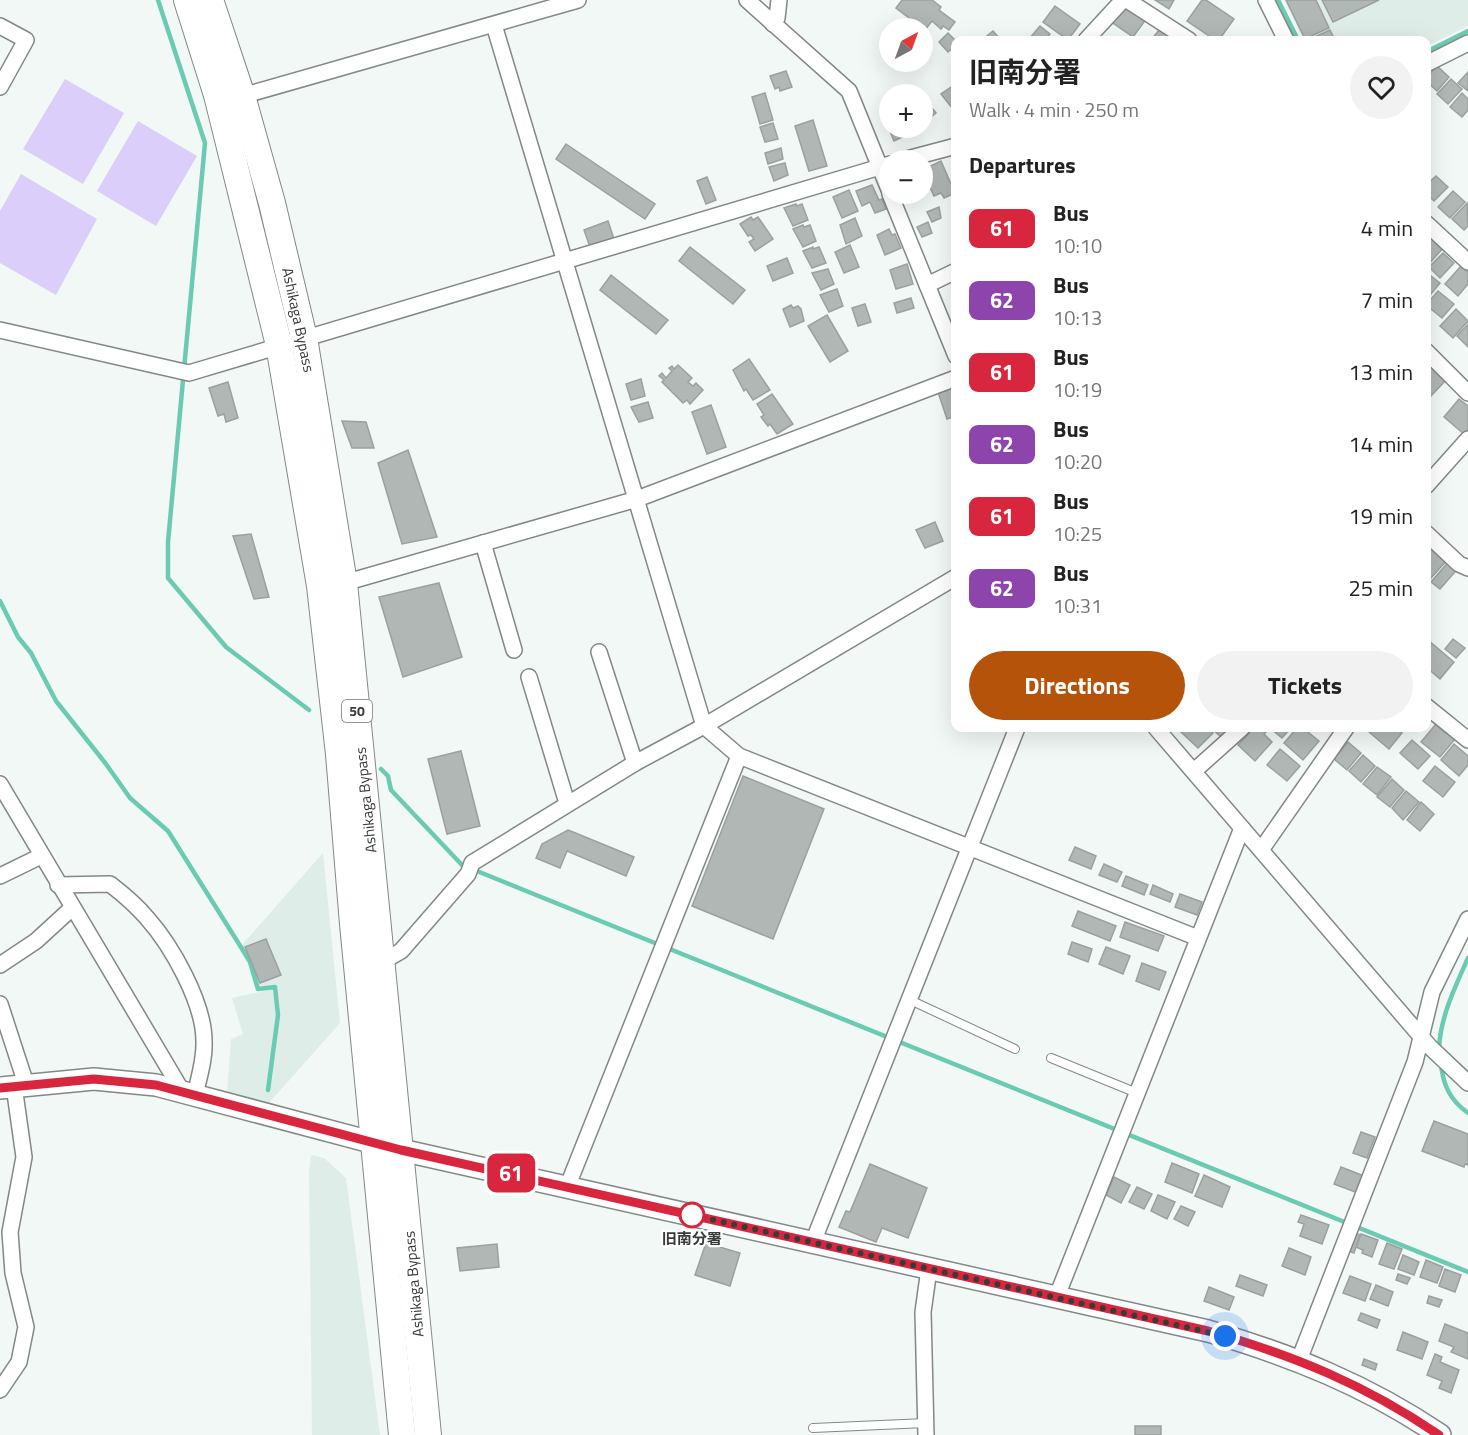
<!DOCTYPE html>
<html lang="en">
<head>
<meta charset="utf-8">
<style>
  :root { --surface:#fff; --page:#f2f2f2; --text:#222; --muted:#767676; --accent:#b45309 }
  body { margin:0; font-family:"Titillium Web","Noto Sans JP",sans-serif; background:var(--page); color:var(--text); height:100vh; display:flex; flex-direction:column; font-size:22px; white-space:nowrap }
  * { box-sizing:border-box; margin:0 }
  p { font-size:20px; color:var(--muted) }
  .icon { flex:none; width:33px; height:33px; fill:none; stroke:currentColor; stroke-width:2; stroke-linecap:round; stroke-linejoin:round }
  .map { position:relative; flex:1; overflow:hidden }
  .sheet { position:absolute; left:951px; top:36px; width:480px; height:696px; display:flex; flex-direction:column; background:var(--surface); border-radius:12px; box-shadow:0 6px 24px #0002 }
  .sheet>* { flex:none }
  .badge { padding:0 12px; border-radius:9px; font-size:21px; line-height:39px }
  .needle { width:39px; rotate:41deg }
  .controls { position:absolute; left:879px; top:18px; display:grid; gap:12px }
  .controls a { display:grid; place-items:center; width:54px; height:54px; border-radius:50%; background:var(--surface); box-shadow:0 6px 24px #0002; font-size:30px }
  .you { position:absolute; width:30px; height:30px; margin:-15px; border:4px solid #fff; border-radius:50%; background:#1a73e8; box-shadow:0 0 0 9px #1a73e833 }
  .map>.badge { position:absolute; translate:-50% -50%; box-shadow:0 0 0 3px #fff }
  h2 { padding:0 18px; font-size:22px; line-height:54px }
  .round { display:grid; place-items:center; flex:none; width:63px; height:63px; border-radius:32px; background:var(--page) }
  .summary { display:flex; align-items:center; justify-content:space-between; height:102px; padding:0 18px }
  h1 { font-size:28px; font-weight:700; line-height:45px }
  .primary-button { display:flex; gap:12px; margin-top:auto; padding:12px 18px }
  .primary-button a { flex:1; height:69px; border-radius:36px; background:var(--accent); color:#fff; font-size:24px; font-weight:700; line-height:69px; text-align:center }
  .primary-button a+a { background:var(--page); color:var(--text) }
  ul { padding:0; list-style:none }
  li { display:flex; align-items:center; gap:18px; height:72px; padding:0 18px }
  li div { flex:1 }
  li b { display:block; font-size:22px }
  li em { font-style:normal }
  li .badge { min-width:66px; font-weight:700; text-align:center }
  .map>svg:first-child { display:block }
  .built { fill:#deede8 }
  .green { fill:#dbcefa }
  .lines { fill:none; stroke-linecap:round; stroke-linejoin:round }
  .stream { stroke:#6bcbb2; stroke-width:4.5 }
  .building { fill:#b1b7b5; stroke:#9aa19f; stroke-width:1.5 }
  .service-casing { stroke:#828886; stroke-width:10 }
  .minor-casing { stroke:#828886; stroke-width:18 }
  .secondary-casing { stroke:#828886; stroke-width:24 }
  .trunk-casing { stroke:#828886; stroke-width:28 }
  .service { stroke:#fff; stroke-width:8 }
  .minor { stroke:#fff; stroke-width:15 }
  .secondary { stroke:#fff; stroke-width:21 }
  .trunk { stroke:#fff; stroke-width:26 }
  .line-casing { stroke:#fff; stroke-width:14 }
  .line { stroke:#d7263d; stroke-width:9 }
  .walk { stroke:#383b3a; stroke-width:6; stroke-dasharray:0 10.8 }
  .stop-dot { fill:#fff; stroke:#d7263d; stroke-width:3 }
  .labels { text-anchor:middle; stroke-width:4.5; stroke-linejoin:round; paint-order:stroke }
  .shield { fill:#fff; stroke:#747675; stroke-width:1.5 }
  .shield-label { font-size:14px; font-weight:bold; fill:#383b3a }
  .street-label { font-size:15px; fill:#383b3a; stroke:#fff }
  .stop-label { font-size:15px; font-weight:bold; fill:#383b3a; stroke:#fff }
</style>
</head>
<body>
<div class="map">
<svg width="1468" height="1435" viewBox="0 0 1468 1435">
  <rect width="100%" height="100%" fill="#f1f8f6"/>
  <!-- built -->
  <g class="built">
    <path d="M1284,0H1468V26L1427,46L1426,40H1304Z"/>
    <path d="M323,853L340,1023L268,1104L227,1093L231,1039L243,1034L232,998L273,989L276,1014L267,1091L269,1089L279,1015L276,985L259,987L242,945Z"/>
    <path d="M311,1155L324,1158L346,1178L380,1435H312L309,1171Z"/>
  </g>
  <!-- green -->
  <g class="green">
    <path d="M65,79L124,113L83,184L23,149Z"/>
    <path d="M138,121L197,156L156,226L97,191Z"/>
    <path d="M21,174L97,219L56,295L0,263V211Z"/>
  </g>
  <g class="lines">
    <!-- stream -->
    <g class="stream">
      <path d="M158,0L205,143L168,542V578L226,647L309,710"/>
      <path d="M1278,0L1298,40"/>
      <path d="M1426,52L1468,31"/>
      <path d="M0,601L18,637L31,653L56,701L106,764L130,798L168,831L239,944L250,962L258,989L275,987L278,1015L268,1090"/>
      <path d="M381,769L388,776L391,790L462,865L1468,1272"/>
      <path d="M1439,1049C1440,1018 1455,987 1468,958"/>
      <path d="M1441,1064C1443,1085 1450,1100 1468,1113"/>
    </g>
  </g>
  <!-- building -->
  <g class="building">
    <path d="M902,0H932L941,7L939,10L955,22L949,30L943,26L941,29L932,21L925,30L896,8Z"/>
    <path d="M1155,0H1174L1169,9Z"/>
    <path d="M1202,0H1206L1234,19L1219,40H1215L1187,21Z"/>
    <path d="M1286,0H1316L1329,28L1305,39Z"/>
    <path d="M1322,0H1379L1333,22Z"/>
    <path d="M1125,2L1147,18L1133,37L1110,21Z"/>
    <path d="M1055,6L1080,24L1068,40L1043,22Z"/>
    <path d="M1163,25L1178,36L1174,40H1151Z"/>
    <path d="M1040,26L1050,34L1045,40H1031L1029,39Z"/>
    <path d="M1330,30L1335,40H1308Z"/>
    <path d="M993,31L1001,40H982Z"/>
    <path d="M948,33L956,41V45L948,52L939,42Z"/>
    <path d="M1437,66L1449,77L1437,91L1426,81V78Z"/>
    <path d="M786,71L792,87L780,91L779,87L775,89L770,76Z"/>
    <path d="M1468,72V91L1458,83Z"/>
    <path d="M1451,79L1462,89L1448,104L1437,94Z"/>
    <path d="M956,84V113L941,94Z"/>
    <path d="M765,93L773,120L760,124L752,97Z"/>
    <path d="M1462,93L1468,99V110L1462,117L1450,107Z"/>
    <path d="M924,98L936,113L925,122L922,119Z"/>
    <path d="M813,120L827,166L809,171L795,126Z"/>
    <path d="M890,122V128H909L911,133L894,141L887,124Z"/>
    <path d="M773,123L778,139L765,142L760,127Z"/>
    <path d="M566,144L655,204L645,219L556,159Z"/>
    <path d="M781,148L783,159L768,164L765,153Z"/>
    <path d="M941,161L955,193L944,198L941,193L934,196L922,170Z"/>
    <path d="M785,163L788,175L774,181L769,167Z"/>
    <path d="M1436,176L1448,187L1434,201L1431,198L1427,202L1426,185Z"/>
    <path d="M707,177L716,200L706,204L697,181Z"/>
    <path d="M872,185L879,200L882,199L886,209L875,213L870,202L862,206L856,191Z"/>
    <path d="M849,190L858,211L842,218L833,197Z"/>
    <path d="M1453,191L1465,202L1450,218L1438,207Z"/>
    <path d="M1467,203L1468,226L1464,230L1452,219Z"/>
    <path d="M796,204L797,206L802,204L808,220L793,226L784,208Z"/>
    <path d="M939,207L941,218L932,222L927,212Z"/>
    <path d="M751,217L753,220L758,217L773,239L755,251L749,242L754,239L751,235L748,236L740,224Z"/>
    <path d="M855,218L862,236L846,244L840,225Z"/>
    <path d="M608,221L614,239L590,247L584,230Z"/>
    <path d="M928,222L932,233L922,237L917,227Z"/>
    <path d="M803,225L804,227L810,225L816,241L803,247L793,229Z"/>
    <path d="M889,229L892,235L895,234L901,248L885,255L877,235Z"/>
    <path d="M1433,235L1445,246L1426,267V242Z"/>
    <path d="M850,245L859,267L844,273L835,252Z"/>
    <path d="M690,247L745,290L733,304L679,261Z"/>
    <path d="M813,247V249L819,247L826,263L812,268L803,251Z"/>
    <path d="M1443,253L1454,263L1440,278L1429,267Z"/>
    <path d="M787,258L793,273L773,281L767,266Z"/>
    <path d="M907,264L913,284L896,289L890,270Z"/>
    <path d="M1461,266L1468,272V284L1458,296L1445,284Z"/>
    <path d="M828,269L834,284L821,290L812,273Z"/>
    <path d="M1426,272L1440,283L1426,300Z"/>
    <path d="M611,275L668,320L656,334L600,290Z"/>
    <path d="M837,289L843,306L829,312L820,295Z"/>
    <path d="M1438,291L1454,304L1442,318L1426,305Z"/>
    <path d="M911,298L914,308L897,313L894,303Z"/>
    <path d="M865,304L871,322L858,326L852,308Z"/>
    <path d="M791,305L793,308L798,306L801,309L804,321L790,327L783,309Z"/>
    <path d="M1456,309L1468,321L1453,338L1440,326Z"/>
    <path d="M827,315L848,351L830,362L808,326Z"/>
    <path d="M1468,324V347L1457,336Z"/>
    <path d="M749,359L770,390L753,400L746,389L744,391L733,370Z"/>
    <path d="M1427,359L1447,379L1429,398L1426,396Z"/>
    <path d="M678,365L692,378L688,382L693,386L696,383L703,390L690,404L687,400L683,403L662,382L664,380L659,376L662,373L666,378L672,371L669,368L672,366L674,369Z"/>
    <path d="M641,379L645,396L631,400L626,384Z"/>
    <path d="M228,382L238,418L226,422L224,414L218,416L209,388Z"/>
    <path d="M956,386V416L947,419L938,392Z"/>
    <path d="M772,394L793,424L777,434L770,424L768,426L761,417L764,415L757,404Z"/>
    <path d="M1459,399L1468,406V431L1465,435L1444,417Z"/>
    <path d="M648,402L653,418L639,422L631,407Z"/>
    <path d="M711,405L726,447L707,454L692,412Z"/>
    <path d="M342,421L366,422L374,448H352Z"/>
    <path d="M408,450L437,537L402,544L378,463Z"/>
    <path d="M935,522L943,541L925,548L916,530Z"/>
    <path d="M251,534L269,597L254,599L233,536Z"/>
    <path d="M1426,538L1449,558L1430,579L1426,577Z"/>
    <path d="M1451,559L1460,566L1440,589L1431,582Z"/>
    <path d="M439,583L462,657L403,677L379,597Z"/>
    <path d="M1453,639L1465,648L1456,658L1445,649Z"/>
    <path d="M1428,640L1454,662L1440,679L1426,667Z"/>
    <path d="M1436,724L1455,739L1440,757L1421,742Z"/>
    <path d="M1185,728H1208L1213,733L1198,748L1181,732Z"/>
    <path d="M1211,728H1230L1221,737Z"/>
    <path d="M1254,728H1267L1269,729L1264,734L1272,742L1255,761L1238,745Z"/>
    <path d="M1270,728H1291L1282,738Z"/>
    <path d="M1297,728H1303L1319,741L1303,760L1284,743Z"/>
    <path d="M1372,728H1395L1402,733L1389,749L1369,732Z"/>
    <path d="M1412,740L1430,756L1418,769L1400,753Z"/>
    <path d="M1348,742L1361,753L1347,770L1334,759Z"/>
    <path d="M1454,744L1468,756V765L1459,776L1441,760Z"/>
    <path d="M1280,749L1300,766L1287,781L1267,765Z"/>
    <path d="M461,751L480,826L447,834L428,759Z"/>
    <path d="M1363,755L1375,766L1361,782L1349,771Z"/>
    <path d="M1435,766L1455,782L1443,797L1423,781Z"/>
    <path d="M1377,767L1391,777L1377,795L1363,784Z"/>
    <path d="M743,776L824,809L773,939L692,906Z"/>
    <path d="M1392,779L1404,790L1390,807L1377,797Z"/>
    <path d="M1406,791L1419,802L1403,820L1392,808Z"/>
    <path d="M1421,802L1434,814L1420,831L1407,820Z"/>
    <path d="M568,830L634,857L626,876L567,851L560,868L536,858L542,844Z"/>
    <path d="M1075,847L1096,856L1091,869L1069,860Z"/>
    <path d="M1104,864L1122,872L1117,882L1099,875Z"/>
    <path d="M1126,876L1148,885L1144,895L1122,886Z"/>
    <path d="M1153,885L1173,894L1170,902L1150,894Z"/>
    <path d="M1180,894L1202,902L1197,915L1175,907Z"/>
    <path d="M1078,911L1116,926L1110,941L1072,926Z"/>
    <path d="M1125,922L1164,936L1158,951L1120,937Z"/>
    <path d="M266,939L281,975L260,983L245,947Z"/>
    <path d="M1072,942L1092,949L1088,962L1068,954Z"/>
    <path d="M1106,947L1130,956L1123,974L1099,964Z"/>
    <path d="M1142,963L1166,972L1159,990L1136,981Z"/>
    <path d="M1434,1121L1468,1134V1165L1465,1164L1464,1167L1422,1151Z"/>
    <path d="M1361,1132L1375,1137L1367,1158L1353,1153Z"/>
    <path d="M1172,1163L1199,1174L1192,1193L1165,1182Z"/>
    <path d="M870,1164L927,1188L908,1238L882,1228L876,1242L839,1227L846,1211L850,1212Z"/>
    <path d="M1341,1167L1364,1176L1358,1193L1334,1184Z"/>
    <path d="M1204,1175L1230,1187L1222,1207L1195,1196Z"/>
    <path d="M1114,1177L1130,1185L1121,1203L1106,1195Z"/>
    <path d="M1137,1187L1152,1194L1144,1209L1129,1202Z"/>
    <path d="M1158,1195L1175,1202L1167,1219L1151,1211Z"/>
    <path d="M1181,1206L1195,1212L1188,1226L1174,1219Z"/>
    <path d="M1301,1215L1329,1225L1322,1244L1300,1236L1304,1224L1298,1222Z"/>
    <path d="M1353,1232L1360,1235L1354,1253L1346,1250Z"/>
    <path d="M1361,1234L1378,1240L1372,1257L1362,1253L1363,1250L1356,1247Z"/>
    <path d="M706,1243L740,1253L730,1286L695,1275Z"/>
    <path d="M1387,1243L1402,1249L1394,1269L1379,1264Z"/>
    <path d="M497,1244L499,1267L460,1271L457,1248Z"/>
    <path d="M1289,1248L1311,1257L1305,1275L1282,1266Z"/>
    <path d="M1403,1255L1419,1262L1414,1275L1398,1269Z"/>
    <path d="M1426,1260L1443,1267L1437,1283L1420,1277Z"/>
    <path d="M1445,1269L1461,1275L1455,1292L1439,1286Z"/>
    <path d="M1398,1274L1410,1278L1407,1284L1396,1280Z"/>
    <path d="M1240,1275L1267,1285L1263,1296L1236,1286Z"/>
    <path d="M1350,1276L1371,1284L1365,1301L1343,1293Z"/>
    <path d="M1376,1285L1393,1292L1388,1306L1370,1299Z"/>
    <path d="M1209,1287L1234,1297L1229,1310L1204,1301Z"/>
    <path d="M1429,1296L1442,1300L1439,1307L1427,1303Z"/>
    <path d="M1361,1313L1380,1320L1377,1328L1358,1320Z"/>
    <path d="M1445,1324L1468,1333V1359L1451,1352L1454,1347L1439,1341Z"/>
    <path d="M1403,1332L1428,1342L1422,1359L1397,1350Z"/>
    <path d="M1435,1354L1442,1357L1440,1362L1459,1370L1451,1393L1439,1388L1442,1381L1427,1375Z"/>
    <path d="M1364,1359L1377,1364L1375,1370L1362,1365Z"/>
    <rect x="1135" y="1426" width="26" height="9"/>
  </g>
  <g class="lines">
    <!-- service casing -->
    <g class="service-casing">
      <g id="service">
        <path d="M908,999L1015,1049"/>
        <path d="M1051,1058L1137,1093"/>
        <path d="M813,1428L926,1423"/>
      </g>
    </g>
    <!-- minor casing -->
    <g class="minor-casing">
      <g id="minor">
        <path d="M747,0L849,91L890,192"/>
        <path d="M1127,0L1189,40"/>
        <path d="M1266,0L1286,40"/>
        <path d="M773,24L777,18L779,0"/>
        <path d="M494,25L704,726L739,756L1198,938"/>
        <path d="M0,26L26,40L0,87"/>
        <path d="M1086,40L1123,0"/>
        <path d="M1426,64L1468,43"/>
        <path d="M242,96L578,0"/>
        <path d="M903,160L956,146"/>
        <path d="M890,194L956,356"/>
        <path d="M1426,223L1468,262"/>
        <path d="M927,285L956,271"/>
        <path d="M0,330L189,373L890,164"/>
        <path d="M1426,351L1468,393"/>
        <path d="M1426,486L1468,439"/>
        <path d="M1426,533L1459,564L1468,568"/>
        <path d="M483,543L514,650"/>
        <path d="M344,583L637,499L956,378"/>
        <path d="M599,652L635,763"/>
        <path d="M529,677L567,803"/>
        <path d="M1426,706L1468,740"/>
        <path d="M1156,728L1430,1047L1468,1083"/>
        <path d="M1194,771L1242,728"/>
        <path d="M0,784L182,1091"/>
        <path d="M1261,850L1346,728"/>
        <path d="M0,876L41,856"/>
        <path d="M58,885L110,884C123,894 136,905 147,918C172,946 204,1003 204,1041C205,1059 199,1077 195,1095"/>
        <path d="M382,962L401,951L468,874L472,863L635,763L704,726L956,577"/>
        <path d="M0,965L36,941L72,908"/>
        <path d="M0,1004L26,1084"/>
        <path d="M568,1185L739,756"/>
        <path d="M813,1242L1017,728"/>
        <path d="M1057,1296L1242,828"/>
        <path d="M1299,1360L1415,1062L1432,992L1468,919"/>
        <path d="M0,1390L19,1362L26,1327L13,1273L10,1232L24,1157L14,1086"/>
        <path d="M926,1435L923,1312L929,1269"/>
      </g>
    </g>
    <!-- secondary casing -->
    <g class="secondary-casing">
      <path id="secondary" d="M0,1088L94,1079L156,1085L401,1150L1208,1331C1291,1355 1368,1386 1440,1435"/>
    </g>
    <!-- trunk casing -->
    <g class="trunk-casing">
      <g id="trunk">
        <path d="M187,0L217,95L279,345L320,586L339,754L353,924L402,1435"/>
        <path d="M210,0L242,96L272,203L304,338L344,583L428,1435"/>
      </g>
    </g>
    <!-- service -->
    <use href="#service" class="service"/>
    <!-- minor -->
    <use href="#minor" class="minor"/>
    <!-- secondary -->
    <use href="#secondary" class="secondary"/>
    <!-- trunk -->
    <use href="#trunk" class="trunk"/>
  </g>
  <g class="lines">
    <!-- line casing -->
    <g class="line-casing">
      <path id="line" d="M0,1088L94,1079L156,1085L401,1150L1208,1331C1293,1355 1366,1385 1439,1435"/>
    </g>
    <!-- line -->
    <use href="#line" class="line"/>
    <!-- walk -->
    <path class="walk" d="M692,1215L1225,1336"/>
  </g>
  <!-- markers -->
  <circle class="stop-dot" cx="692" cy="1215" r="12"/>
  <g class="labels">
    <!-- shield labels -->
    <rect class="shield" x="342" y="700" width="30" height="22" rx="4.5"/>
    <g class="shield-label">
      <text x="357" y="716">50</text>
    </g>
    <!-- street labels -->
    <g class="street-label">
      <text transform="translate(298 320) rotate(78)" y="5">Ashikaga Bypass</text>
      <text transform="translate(366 800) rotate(-96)" y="5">Ashikaga Bypass</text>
      <text transform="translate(414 1284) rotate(-95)" y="5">Ashikaga Bypass</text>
    </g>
    <!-- stop labels -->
    <g class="stop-label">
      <text x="692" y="1244">旧南分署</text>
    </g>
  </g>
</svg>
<div class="controls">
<a><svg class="needle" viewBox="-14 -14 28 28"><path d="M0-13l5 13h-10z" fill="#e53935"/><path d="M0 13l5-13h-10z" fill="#767676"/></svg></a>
<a>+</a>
<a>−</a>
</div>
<div class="you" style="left:1225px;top:1336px"></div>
<b class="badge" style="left:511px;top:1173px;background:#d7263d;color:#fff">61</b>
<section class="sheet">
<div class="summary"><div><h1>旧南分署</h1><p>Walk · 4 min · 250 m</p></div><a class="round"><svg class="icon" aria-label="heart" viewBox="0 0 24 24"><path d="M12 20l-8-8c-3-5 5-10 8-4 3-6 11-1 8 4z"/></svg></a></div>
<h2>Departures</h2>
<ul>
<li><span class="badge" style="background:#d7263d;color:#fff">61</span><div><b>Bus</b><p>10:10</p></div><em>4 min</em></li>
<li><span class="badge" style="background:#8e44ad;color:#fff">62</span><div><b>Bus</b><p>10:13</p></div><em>7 min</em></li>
<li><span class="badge" style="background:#d7263d;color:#fff">61</span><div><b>Bus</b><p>10:19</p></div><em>13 min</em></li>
<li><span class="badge" style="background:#8e44ad;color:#fff">62</span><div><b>Bus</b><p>10:20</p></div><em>14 min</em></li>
<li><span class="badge" style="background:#d7263d;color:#fff">61</span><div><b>Bus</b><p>10:25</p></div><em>19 min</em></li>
<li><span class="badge" style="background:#8e44ad;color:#fff">62</span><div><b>Bus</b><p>10:31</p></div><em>25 min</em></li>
</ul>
<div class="primary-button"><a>Directions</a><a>Tickets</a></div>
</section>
</div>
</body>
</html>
